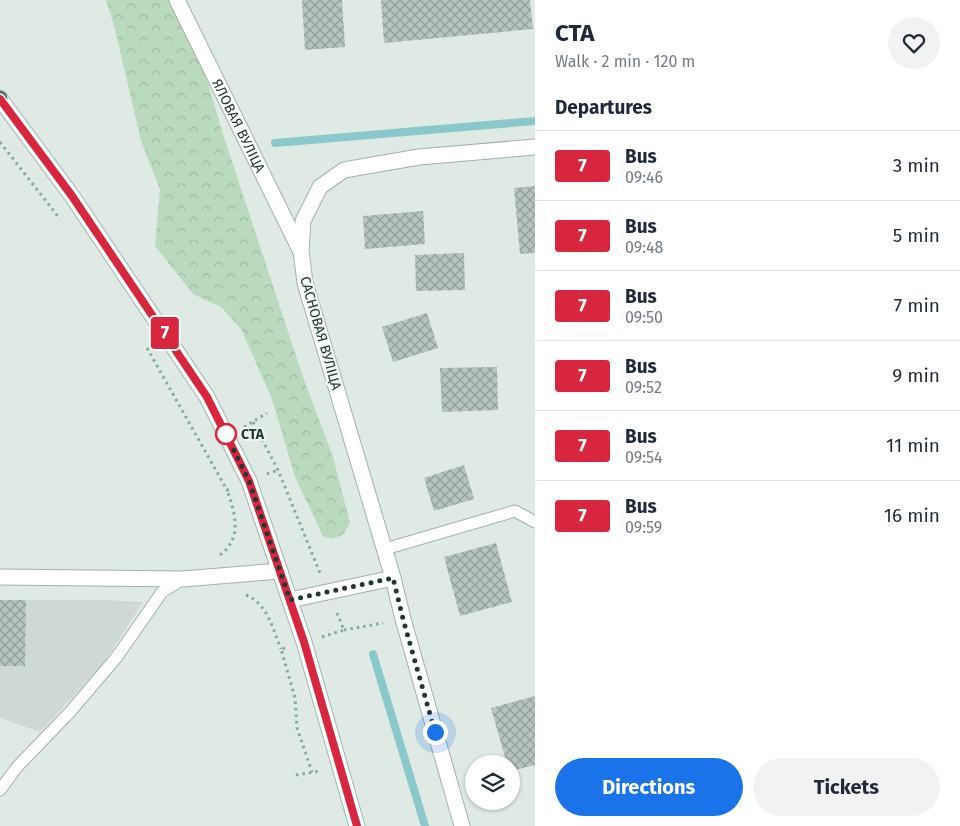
<!DOCTYPE html>
<html lang="en">
<head>
<meta charset="utf-8">
<style>
  :root { --surface:#fff; --page:#f2f2f3; --text:#1f2937; --muted:#747a83; --line:#e0e1e3; --accent:#1a73e8 }
  body { margin:0; font-family:"Fira Sans",sans-serif; background:var(--page); color:var(--text); height:100vh; display:flex; flex-direction:column; font-size:19px; white-space:nowrap }
  * { box-sizing:border-box; margin:0 }
  p { font-size:16px; color:var(--muted) }
  .icon { flex:none; width:28px; height:28px; fill:none; stroke:currentColor; stroke-width:2; stroke-linecap:round; stroke-linejoin:round }
  .map { position:relative; flex:1; overflow:hidden }
  .details { display:flex; flex-direction:column; background:var(--surface); width:425px }
  .details>* { flex:none }
  .badge { padding:0 10px; border-radius:4px; font-size:18px; line-height:32px }
  .tools { position:absolute; left:465px; top:755px; display:grid; gap:10px }
  .tools a { display:grid; place-items:center; width:55px; height:55px; border-radius:50%; background:var(--surface); box-shadow:0 1px 4px #0004; font-size:25px }
  .you { position:absolute; width:25px; height:25px; margin:-12px; border:4px solid #fff; border-radius:50%; background:#1a73e8; box-shadow:0 0 0 8px #1a73e833 }
  .map>.badge { position:absolute; translate:-50% -50%; box-shadow:0 0 0 2px #fff }
  h2 { padding:0 20px; font-size:19px; line-height:45px }
  .round { display:grid; place-items:center; flex:none; width:52px; height:52px; border-radius:26px; background:var(--page) }
  .headline { display:flex; align-items:center; justify-content:space-between; height:85px; padding:0 20px }
  h1 { font-size:24px; font-weight:700; line-height:38px }
  .cta { display:flex; gap:10px; margin-top:auto; padding:10px 20px }
  .cta a { flex:1; height:58px; border-radius:30px; background:var(--accent); color:#fff; font-size:20px; font-weight:700; line-height:58px; text-align:center }
  .cta a+a { background:var(--page); color:var(--text) }
  ul { padding:0; list-style:none }
  li { display:flex; align-items:center; gap:15px; height:70px; padding:0 20px; border-top:1px solid var(--line) }
  li div { flex:1 }
  li b { display:block; font-size:19px }
  li em { font-style:normal }
  li .badge { min-width:55px; font-weight:700; text-align:center }
  main { display:flex; flex:1; min-height:0 }
  .map>svg:first-child { display:block }
  .built { fill:#ced9d3 }
  .forest { fill:url(#forest-crowns) }
  .lines { fill:none; stroke-linecap:round; stroke-linejoin:round }
  .stream { stroke:#8ac8cc; stroke-width:8 }
  .building { fill:url(#building-cross-hatch) }
  .service-casing { stroke:#a3b1aa; stroke-width:13 }
  .minor-casing { stroke:#a3b1aa; stroke-width:17 }
  .secondary-casing { stroke:#a0b5ab; stroke-width:17 }
  .trunk-casing { stroke:#c1c7c5; stroke-width:17 }
  .path { stroke:#82ab9a; stroke-width:3; stroke-dasharray:2.5 4; stroke-linecap:butt }
  .service { stroke:#fff; stroke-width:11 }
  .minor { stroke:#fff; stroke-width:15 }
  .secondary { stroke:#fff; stroke-width:15 }
  .trunk { stroke:#4b806e; stroke-width:15 }
  .line-casing { stroke:#fff; stroke-width:11 }
  .line { stroke:#d7263d; stroke-width:8 }
  .walk { stroke:#223830; stroke-width:5; stroke-dasharray:0 9 }
  .stop-dot { fill:#fff; stroke:#d7263d; stroke-width:2.5 }
  .labels { text-anchor:middle; stroke-width:4; stroke-linejoin:round; paint-order:stroke }
  .street-label { font-size:14px; fill:#223830; stroke:#f0f6f2 }
  .stop-label { font-size:14px; font-weight:bold; fill:#223830; stroke:#f0f6f2; text-anchor:start }
</style>
</head>
<body>
<main>
<div class="map">
<svg width="535" height="826" viewBox="0 0 535 826">
  <defs>
    <pattern id="forest-crowns" width="20" height="18" patternUnits="userSpaceOnUse" patternTransform="scale(1.25)"><rect width="20" height="18" fill="#b9dabf"/><path d="M2 6a3 3 0 1 1 6 0M12 15a3 3 0 1 1 6 0" fill="none" stroke="#9fbca4"/></pattern>
    <pattern id="building-cross-hatch" width="8" height="8" patternUnits="userSpaceOnUse" patternTransform="scale(1.25)"><rect width="8" height="8" fill="#b5c4bd"/><path d="M0 0l8 8M0 8l8-8" fill="none" stroke="#93a09a"/></pattern>
  </defs>
  <rect width="100%" height="100%" fill="#dfeae4"/>
  <!-- built -->
  <path class="built" d="M0,600H106L143,602L103,664L40,732L0,718Z"/>
  <!-- forest -->
  <path class="forest" d="M106,0H177L203,66L222,131L303,377L333,457L350,523L344,534L333,539L323,536L295,477L272,399L241,329L221,307L193,294L155,246L160,189L141,141L115,29Z"/>
  <g class="lines">
    <!-- stream -->
    <g class="stream">
      <path d="M275,143L535,121"/>
      <path d="M373,654L425,826"/>
    </g>
  </g>
  <!-- building -->
  <g class="building">
    <path d="M302,0H342L345,47L305,50Z"/>
    <path d="M381,0H530L533,29L384,43Z"/>
    <path d="M535,186V253L520,254L514,188Z"/>
    <path d="M423,211L425,244L365,249L363,216Z"/>
    <path d="M464,253L465,290L416,291L415,255Z"/>
    <path d="M427,313L438,348L393,362L382,327Z"/>
    <path d="M497,367L498,410L442,412L440,368Z"/>
    <path d="M464,465L474,499L434,511L424,478Z"/>
    <path d="M496,543L512,602L460,616L444,557Z"/>
    <path d="M0,600H26L25,666H0Z"/>
    <path d="M535,696V765L511,771V764H507L491,708Z"/>
  </g>
  <g class="lines">
    <!-- service casing -->
    <g class="service-casing">
      <g id="service">
        <path d="M385,549L515,511L535,522"/>
        <path d="M0,790L17,767L70,712L116,658L162,592L183,579"/>
      </g>
    </g>
    <!-- minor casing -->
    <g class="minor-casing">
      <g id="minor">
        <path id="s1" d="M177,0L300,250"/>
        <path d="M0,577L183,579L280,571"/>
        <path d="M393,578L305,283L301,251L303,221L320,187L344,170L419,157L535,147"/>
        <path d="M290,600L393,578L403,619L462,826"/>
      </g>
    </g>
    <!-- secondary casing -->
    <g class="secondary-casing">
      <path id="secondary" d="M0,99L72,196L207,397L249,481L304,642L357,826"/>
    </g>
    <!-- trunk casing -->
    <g class="trunk-casing">
      <path id="trunk" d="M0,98V99"/>
    </g>
    <!-- path -->
    <g class="path">
      <path d="M0,142L60,219"/>
      <path d="M147,348L227,490L231,489"/>
      <path d="M253,422L278,470L320,573"/>
      <path d="M244,427L267,413"/>
      <path d="M267,474L278,470"/>
      <path d="M220,555C243,538 235,513 227,490"/>
      <path d="M246,595C268,604 273,630 281,649"/>
      <path d="M344,630L383,623"/>
      <path d="M322,637L344,630L336,611"/>
      <path d="M285,648L281,649L295,698L297,728L312,772"/>
      <path d="M296,775L320,771"/>
    </g>
    <!-- service -->
    <use href="#service" class="service"/>
    <!-- minor -->
    <use href="#minor" class="minor"/>
    <!-- secondary -->
    <use href="#secondary" class="secondary"/>
    <!-- trunk -->
    <use href="#trunk" class="trunk"/>
  </g>
  <g class="lines">
    <!-- line casing -->
    <g class="line-casing">
      <path id="line" d="M0,99L72,196L207,397L249,481L304,642L357,826"/>
    </g>
    <!-- line -->
    <use href="#line" class="line"/>
    <!-- walk -->
    <path class="walk" d="M226,434L249,481L290,600L393,578L403,619L435,732"/>
  </g>
  <!-- markers -->
  <circle class="stop-dot" cx="226" cy="434" r="10"/>
  <g class="labels">
    <!-- street labels -->
    <g class="street-label">
      <text dy="5" stroke="none"><textPath href="#s1" startOffset="140">ЯЛОВАЯ ВУЛІЦА</textPath></text>
      <text transform="translate(321 333) rotate(74)" y="5">САСНОВАЯ ВУЛІЦА</text>
    </g>
    <!-- stop labels -->
    <g class="stop-label">
      <text x="241" y="439">СТА</text>
    </g>
  </g>
</svg>
<div class="tools">
<a><svg class="icon" aria-label="layers" viewBox="0 0 24 24"><path d="M12 4l9 5-9 5-9-5zM3 14l9 5 9-5"/></svg></a>
</div>
<div class="you" style="left:435px;top:732px"></div>
<b class="badge" style="left:165px;top:333px;background:#d7263d;color:#fff">7</b>
</div>
<section class="details">
<div class="headline"><div><h1>СТА</h1><p>Walk · 2 min · 120 m</p></div><a class="round"><svg class="icon" aria-label="heart" viewBox="0 0 24 24"><path d="M12 20l-8-8c-3-5 5-10 8-4 3-6 11-1 8 4z"/></svg></a></div>
<h2>Departures</h2>
<ul>
<li><span class="badge" style="background:#d7263d;color:#fff">7</span><div><b>Bus</b><p>09:46</p></div><em>3 min</em></li>
<li><span class="badge" style="background:#d7263d;color:#fff">7</span><div><b>Bus</b><p>09:48</p></div><em>5 min</em></li>
<li><span class="badge" style="background:#d7263d;color:#fff">7</span><div><b>Bus</b><p>09:50</p></div><em>7 min</em></li>
<li><span class="badge" style="background:#d7263d;color:#fff">7</span><div><b>Bus</b><p>09:52</p></div><em>9 min</em></li>
<li><span class="badge" style="background:#d7263d;color:#fff">7</span><div><b>Bus</b><p>09:54</p></div><em>11 min</em></li>
<li><span class="badge" style="background:#d7263d;color:#fff">7</span><div><b>Bus</b><p>09:59</p></div><em>16 min</em></li>
</ul>
<div class="cta"><a>Directions</a><a>Tickets</a></div>
</section>
</main>
</body>
</html>
